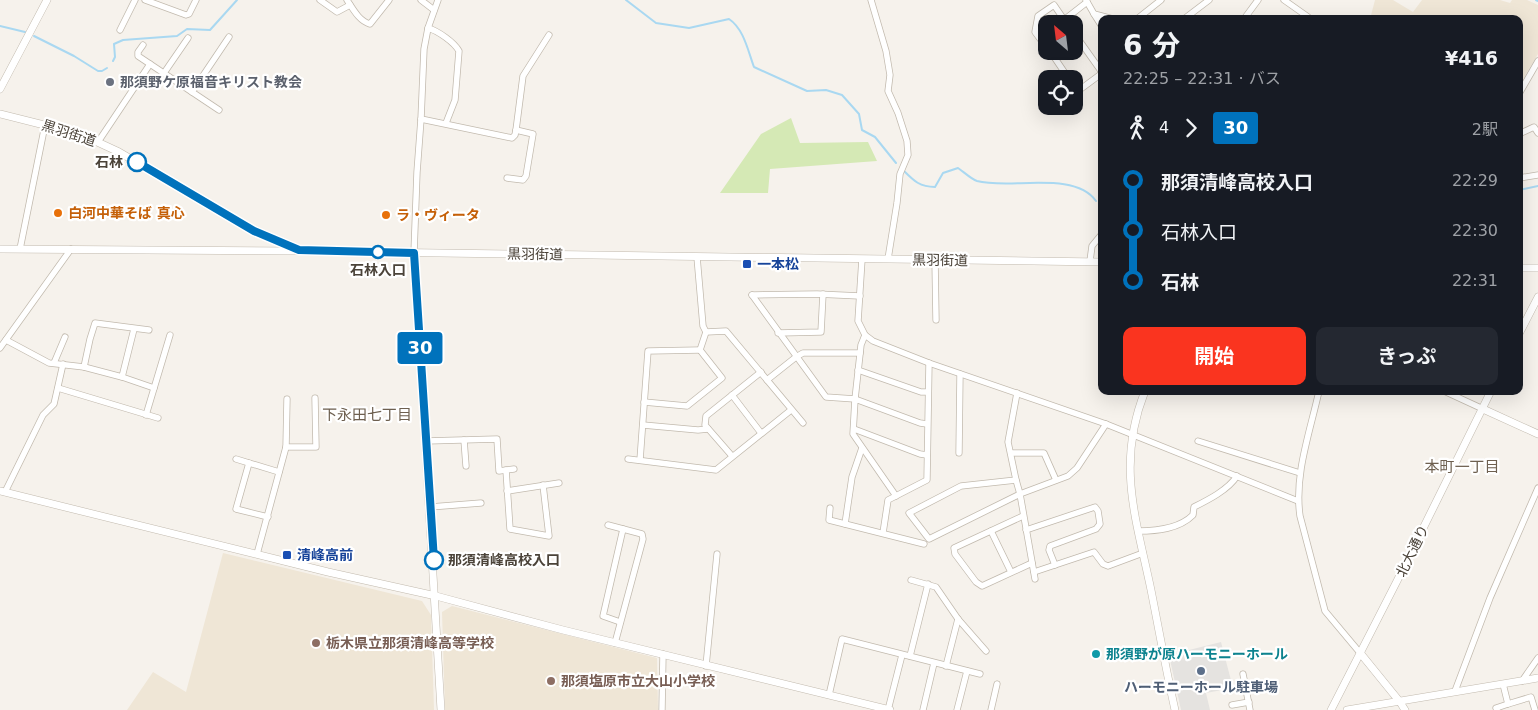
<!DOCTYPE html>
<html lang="ja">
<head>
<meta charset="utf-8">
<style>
  :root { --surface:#171b24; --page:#242831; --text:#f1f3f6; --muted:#9ea1a6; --accent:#fa341f }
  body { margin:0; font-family:"DejaVu Sans","Noto Sans JP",sans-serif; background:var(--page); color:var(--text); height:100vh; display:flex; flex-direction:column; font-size:19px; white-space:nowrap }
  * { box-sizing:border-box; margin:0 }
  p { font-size:16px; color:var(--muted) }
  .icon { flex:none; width:28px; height:28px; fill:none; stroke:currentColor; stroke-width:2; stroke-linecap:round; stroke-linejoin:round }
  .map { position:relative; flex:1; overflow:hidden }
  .sheet { position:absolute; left:1098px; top:15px; width:425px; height:380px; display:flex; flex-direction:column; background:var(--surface); border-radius:10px; box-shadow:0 5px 20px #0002 }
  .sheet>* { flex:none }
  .badge { padding:0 10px; border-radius:4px; font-size:18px; line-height:32px }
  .needle { width:32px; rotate:332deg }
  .controls { position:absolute; left:1038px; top:15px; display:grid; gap:10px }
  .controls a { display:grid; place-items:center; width:45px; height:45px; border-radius:10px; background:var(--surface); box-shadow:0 5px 20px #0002; font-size:25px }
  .map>.badge { position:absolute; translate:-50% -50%; box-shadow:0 0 0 2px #fff }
  .legs { display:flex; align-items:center; gap:8px; height:55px; padding:0 25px; font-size:16px }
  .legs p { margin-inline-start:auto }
  .head { display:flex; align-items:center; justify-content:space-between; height:85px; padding:0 25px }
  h1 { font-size:28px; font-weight:700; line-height:38px }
  .button { display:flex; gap:10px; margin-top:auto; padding:10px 25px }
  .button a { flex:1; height:58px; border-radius:10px; background:var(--accent); color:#fff; font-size:20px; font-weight:700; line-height:58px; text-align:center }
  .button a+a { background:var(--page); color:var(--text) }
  ul { padding:0 25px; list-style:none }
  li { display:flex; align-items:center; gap:18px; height:50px; font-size:19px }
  li i { display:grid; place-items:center; width:8px; height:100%; margin:0 6px; background:currentColor }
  li i::after { content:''; width:12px; height:12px; margin:-6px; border:4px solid; border-radius:50%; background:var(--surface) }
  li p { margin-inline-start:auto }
  li:first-child i { background:linear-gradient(#0000 50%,currentColor 0) }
  li:last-child i { background:linear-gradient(currentColor 50%,#0000 0) }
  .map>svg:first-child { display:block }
  .education { fill:#efe6d6 }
  .green { fill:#d5e9b5 }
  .parking { fill:#e5e3e0 }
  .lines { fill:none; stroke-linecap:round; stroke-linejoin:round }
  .stream { stroke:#a9d8f1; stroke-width:2 }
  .minor-casing { stroke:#c2baae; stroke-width:7 }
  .tertiary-casing { stroke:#c2baae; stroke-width:8 }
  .minor { stroke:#fff; stroke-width:5.5 }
  .tertiary { stroke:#fff; stroke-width:7 }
  .line-1-casing { stroke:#fff; stroke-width:11 }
  .line-1 { stroke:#0072bc; stroke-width:8 }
  .worship-dot { fill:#6b7280; stroke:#fff; stroke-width:2 }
  .stop-1-dot { fill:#fff; stroke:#0072bc; stroke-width:2.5 }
  .food-dot { fill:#e8710a; stroke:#fff; stroke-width:2 }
  .transit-dot { fill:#1a4fb4; stroke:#fff; stroke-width:2 }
  .education-dot { fill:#8d6e63; stroke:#fff; stroke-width:2 }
  .culture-dot { fill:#0f9aa8; stroke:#fff; stroke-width:2 }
  .service-dot { fill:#5c6f8a; stroke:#fff; stroke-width:2 }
  .labels { text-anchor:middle; stroke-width:4.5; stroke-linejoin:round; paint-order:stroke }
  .worship-label { font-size:14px; font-weight:bold; fill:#5b616d; stroke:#fff; text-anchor:start }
  .street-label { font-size:14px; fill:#4b4339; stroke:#fff }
  .stop-label { font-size:14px; font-weight:bold; fill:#4b4339; stroke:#fff; text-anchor:end }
  .food-label { font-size:14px; font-weight:bold; fill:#c56008; stroke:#fff; text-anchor:start }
  .transit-label { font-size:14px; font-weight:bold; fill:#164399; stroke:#fff; text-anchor:start }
  .education-label { font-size:14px; font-weight:bold; fill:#785e54; stroke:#fff; text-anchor:start }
  .culture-label { font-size:14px; font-weight:bold; fill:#0d838f; stroke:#fff; text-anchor:start }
  .service-label { font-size:14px; font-weight:bold; fill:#4e5e75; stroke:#fff }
  .neighbourhood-label { font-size:15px; fill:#6e6050; stroke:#fff }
</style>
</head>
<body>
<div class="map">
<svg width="1538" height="710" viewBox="0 0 1538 710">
  <rect width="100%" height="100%" fill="#f6f2ec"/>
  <!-- education -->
  <g class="education">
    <path d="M1375,0H1393L1413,12L1422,0H1500L1510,3L1512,0H1527L1538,5V54L1519,86V19H1370Z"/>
    <path d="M223,553L422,601L431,615L434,710H127L153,672L186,692Z"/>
    <path d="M452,606L657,658L658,710H445L442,612Z"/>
  </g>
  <!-- green -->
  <path class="green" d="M791,118L800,143L868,142L877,161L770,169L768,193H720L761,134Z"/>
  <!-- parking -->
  <path class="parking" d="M1221,642L1233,688L1206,693L1210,710H1181L1169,655Z"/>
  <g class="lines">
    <!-- stream -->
    <g class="stream">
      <path d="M626,0L656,23L689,28L729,19C744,29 748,51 754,67L807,91L826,90L842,95L859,114L862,130L875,137L896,163"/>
      <path d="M1536,0L1538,1"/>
      <path d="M0,26L25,32"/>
      <path d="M34,36L74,56L98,71H102L107,68"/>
      <path d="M113,61L115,57L114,44L123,40L177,36L187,29L210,30L237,0"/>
      <path d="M904,171C914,181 920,187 935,187L943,173L958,168C964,172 971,179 977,181C1009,190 1074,170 1096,201"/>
      <path d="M1519,190L1538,186"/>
      <path d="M1100,208L1101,211"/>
    </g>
    <!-- minor casing -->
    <g class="minor-casing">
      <g id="minor">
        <path d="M145,0L186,15L189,14L196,0"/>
        <path d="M320,0L337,12L350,5"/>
        <path d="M347,0C353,9 359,21 370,24L389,0"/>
        <path d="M421,0L434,10"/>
        <path d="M871,0L886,51L890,75L888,91L898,113L907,141L908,155L900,174L897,203L888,259"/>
        <path d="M1086,0L1094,14L1113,19"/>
        <path d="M1284,0L1311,19"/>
        <path d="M1094,14L1101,25"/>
        <path d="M1137,19L1161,0"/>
        <path d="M1184,19L1209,0"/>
        <path d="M1244,19L1258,0"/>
        <path d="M1064,20L1087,2"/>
        <path d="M428,28C438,31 454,42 459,51L455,100L446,123"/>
        <path d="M120,30L135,0"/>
        <path d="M1074,33L1101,71"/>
        <path d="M143,45L138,52V56L219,110"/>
        <path d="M1046,47L1035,32L1038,16L1054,5L1067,24"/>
        <path d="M1050,51L1069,79"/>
        <path d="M164,73L188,38"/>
        <path d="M1074,85L1078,91L1101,74"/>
        <path d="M192,92L229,37"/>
        <path d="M1519,94L1538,61"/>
        <path d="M421,119L512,138L515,135L516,130L523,76L549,35"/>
        <path d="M1519,134L1534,127L1538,133"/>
        <path d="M98,142L150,64"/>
        <path d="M507,178L523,180L526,176L533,134L516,130"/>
        <path d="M1519,178L1538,175"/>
        <path d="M20,249L45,125"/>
        <path d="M414,253L417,172L421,119L424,49L428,28L438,0"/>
        <path d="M697,257L703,326L706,332L726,331L803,423"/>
        <path d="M862,259L858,321L865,335L873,341L929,363L1106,424L1298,501"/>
        <path d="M935,260L936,320"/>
        <path d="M1090,261L1092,246L1101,235"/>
        <path d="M752,295L826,397L855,399L861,345L865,335"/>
        <path d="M752,295L817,294L860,296"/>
        <path d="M778,333L821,332L823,294"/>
        <path d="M6,340L49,363L84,367L122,377L134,329"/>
        <path d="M0,348L71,249"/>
        <path d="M54,363L65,337"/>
        <path d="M84,367L90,339L95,323L149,330"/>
        <path d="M858,370L921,392H927"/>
        <path d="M122,377L154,388"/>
        <path d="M767,380L796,357L803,353H860"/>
        <path d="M58,388L158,418"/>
        <path d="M1319,391C1310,432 1294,475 1300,516L1325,611L1361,654"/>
        <path d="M1444,391L1483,409"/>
        <path d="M1017,393L1008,442L1016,480L961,486L909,513L929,539L1020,494L1068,476L1077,468L1106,424"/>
        <path d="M732,395L761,433"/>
        <path d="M644,402L687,406L722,378L700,350L706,332"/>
        <path d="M146,415L170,335"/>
        <path d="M643,425L698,430L708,429"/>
        <path d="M854,429L920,454L927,455"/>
        <path d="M464,440L466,466"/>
        <path d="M426,441L497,439L499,471L514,469"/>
        <path d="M1198,441L1300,473"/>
        <path d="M286,447H316L315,398"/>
        <path d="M959,453L960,374"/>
        <path d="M1011,453H1044L1056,480"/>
        <path d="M732,456L705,425L706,416L761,372"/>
        <path d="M236,459L279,472"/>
        <path d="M628,459L716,470L791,410"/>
        <path d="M640,460L648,351L700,350"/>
        <path d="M249,463L236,509L268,517"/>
        <path d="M506,470L510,529L549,536L543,485"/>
        <path d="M1016,480L1020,494L1035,579"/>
        <path d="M507,491L559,483"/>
        <path d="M5,492L43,415L54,404L63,364"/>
        <path d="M896,496L853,434L855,399L920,423L927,424"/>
        <path d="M430,507L481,503"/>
        <path d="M830,508L829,520L924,544"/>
        <path d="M1023,516L954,548L955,554L976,582L982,586L1032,563"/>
        <path d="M845,524L852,477L862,448"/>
        <path d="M608,525L642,534L643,539L615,643"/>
        <path d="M1026,530L1095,507L1098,511L1100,524L1096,529L1050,546L1049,550L1055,565"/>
        <path d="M991,531L1011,572"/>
        <path d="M1138,531C1157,531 1179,529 1193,515L1194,507C1208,500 1228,490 1237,476"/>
        <path d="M883,533L888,500L927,480L929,363"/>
        <path d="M257,554L286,447L287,399"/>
        <path d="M1034,572L1094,552L1103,564L1108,566L1143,553"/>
        <path d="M911,580L936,587L958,619L986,651"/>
        <path d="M620,622L603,616L623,529"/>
        <path d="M910,656L928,584"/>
        <path d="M706,666L717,554"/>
        <path d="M946,666L958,619"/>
        <path d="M1243,674L1250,710"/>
        <path d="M1522,681L1538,658"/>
        <path d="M1503,684L1508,704L1531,697L1535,710"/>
        <path d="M1455,691L1490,598L1538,488"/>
        <path d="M829,695L842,639L980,674"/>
        <path d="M1232,705L1249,702"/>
        <path d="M662,710L663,654"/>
        <path d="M888,710L902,655"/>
        <path d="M923,710L934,663"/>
        <path d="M957,710L967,671"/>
        <path d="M991,710L997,684"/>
        <path d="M1497,710L1496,708L1508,704"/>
      </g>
    </g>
    <!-- tertiary casing -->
    <g class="tertiary-casing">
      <g id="tertiary">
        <path d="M0,89L47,0"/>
        <path d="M0,114L80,134L119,152L254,231L299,251L1101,262"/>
        <path d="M0,249L295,251"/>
        <path d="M414,253L441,710"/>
        <path d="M1519,268H1538"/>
        <path d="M1519,334L1538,297"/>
        <path d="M1145,391C1116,464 1136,518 1151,590C1159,630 1166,670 1175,710"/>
        <path d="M1483,409L1538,434"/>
        <path d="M0,491L328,572L436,596L563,630L890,710"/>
        <path d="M1361,654L1400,702L1405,710"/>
        <path d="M1331,710L1397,581L1491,391"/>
        <path d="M1347,710L1538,678"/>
      </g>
    </g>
    <!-- minor -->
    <use href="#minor" class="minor"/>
    <!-- tertiary -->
    <use href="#tertiary" class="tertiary"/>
  </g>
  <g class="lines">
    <!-- line-1 casing -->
    <g class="line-1-casing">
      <path id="line-1" d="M137,162L254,231L299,250L414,253L434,560"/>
    </g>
    <!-- line-1 -->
    <use href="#line-1" class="line-1"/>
  </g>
  <!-- markers -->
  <circle class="worship-dot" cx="110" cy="82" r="5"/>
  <g class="stop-1-dot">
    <circle cx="137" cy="162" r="9"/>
    <circle cx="378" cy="252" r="6"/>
    <circle cx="434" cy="560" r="9"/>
  </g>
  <g class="food-dot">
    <circle cx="58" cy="213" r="5"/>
    <circle cx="386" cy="215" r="5"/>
  </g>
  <g class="transit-dot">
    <rect x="742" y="259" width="10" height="10" rx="2.5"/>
    <rect x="282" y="550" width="10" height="10" rx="2.5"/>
  </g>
  <g class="education-dot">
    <circle cx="316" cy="643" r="5"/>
    <circle cx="551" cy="681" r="5"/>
  </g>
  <circle class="culture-dot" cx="1096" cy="654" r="5"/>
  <circle class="service-dot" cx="1201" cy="671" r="5"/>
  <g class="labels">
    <!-- worship labels -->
    <g class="worship-label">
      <text x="120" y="87">那須野ケ原福音キリスト教会</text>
    </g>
    <!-- street labels -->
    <g class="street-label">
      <text transform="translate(69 133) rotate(18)" y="5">黒羽街道</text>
      <text transform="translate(535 254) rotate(1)" y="5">黒羽街道</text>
      <text transform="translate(940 260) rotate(1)" y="5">黒羽街道</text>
      <text transform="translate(1412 551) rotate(-64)" y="5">北大通り</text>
    </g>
    <!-- stop labels -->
    <g class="stop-label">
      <text x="123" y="167">石林</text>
      <text x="378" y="275" text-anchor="middle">石林入口</text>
      <text x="448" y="565" text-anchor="start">那須清峰高校入口</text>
    </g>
    <!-- food labels -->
    <g class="food-label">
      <text x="68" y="218">白河中華そば 真心</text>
      <text x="396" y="220">ラ・ヴィータ</text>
    </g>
    <!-- transit labels -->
    <g class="transit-label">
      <text x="757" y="269">一本松</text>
      <text x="297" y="560">清峰高前</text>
    </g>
    <!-- education labels -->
    <g class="education-label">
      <text x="326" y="648">栃木県立那須清峰高等学校</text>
      <text x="561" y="686">那須塩原市立大山小学校</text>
    </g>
    <!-- culture labels -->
    <g class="culture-label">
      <text x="1106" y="659">那須野が原ハーモニーホール</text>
    </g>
    <!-- service labels -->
    <g class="service-label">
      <text x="1201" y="692">ハーモニーホール駐車場</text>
    </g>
    <!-- neighbourhood labels -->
    <g class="neighbourhood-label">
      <text x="367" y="420">下永田七丁目</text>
      <text x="1462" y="472">本町一丁目</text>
    </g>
  </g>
</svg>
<div class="controls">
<a><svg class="needle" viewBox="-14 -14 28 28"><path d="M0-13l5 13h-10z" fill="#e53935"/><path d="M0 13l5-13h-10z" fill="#9ea1a6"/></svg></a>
<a><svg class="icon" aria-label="locate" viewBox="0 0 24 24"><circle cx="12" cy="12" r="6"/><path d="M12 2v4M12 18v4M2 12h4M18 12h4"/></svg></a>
</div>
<b class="badge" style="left:420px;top:348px;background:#0072bc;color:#fff">30</b>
<section class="sheet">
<div class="head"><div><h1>6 分</h1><p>22:25 – 22:31 · バス</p></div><b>¥416</b></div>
<div class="legs"><svg class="icon" aria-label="walk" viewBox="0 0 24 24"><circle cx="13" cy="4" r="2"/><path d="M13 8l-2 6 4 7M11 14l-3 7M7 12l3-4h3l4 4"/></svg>4<svg class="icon" aria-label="forward" viewBox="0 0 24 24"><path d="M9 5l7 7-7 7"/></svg><b class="badge" style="background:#0072bc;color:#fff">30</b><p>2駅</p></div>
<ul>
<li><i style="color:#0072bc"></i><b>那須清峰高校入口</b><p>22:29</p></li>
<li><i style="color:#0072bc"></i><span>石林入口</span><p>22:30</p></li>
<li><i style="color:#0072bc"></i><b>石林</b><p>22:31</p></li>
</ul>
<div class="button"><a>開始</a><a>きっぷ</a></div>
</section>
</div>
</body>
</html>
